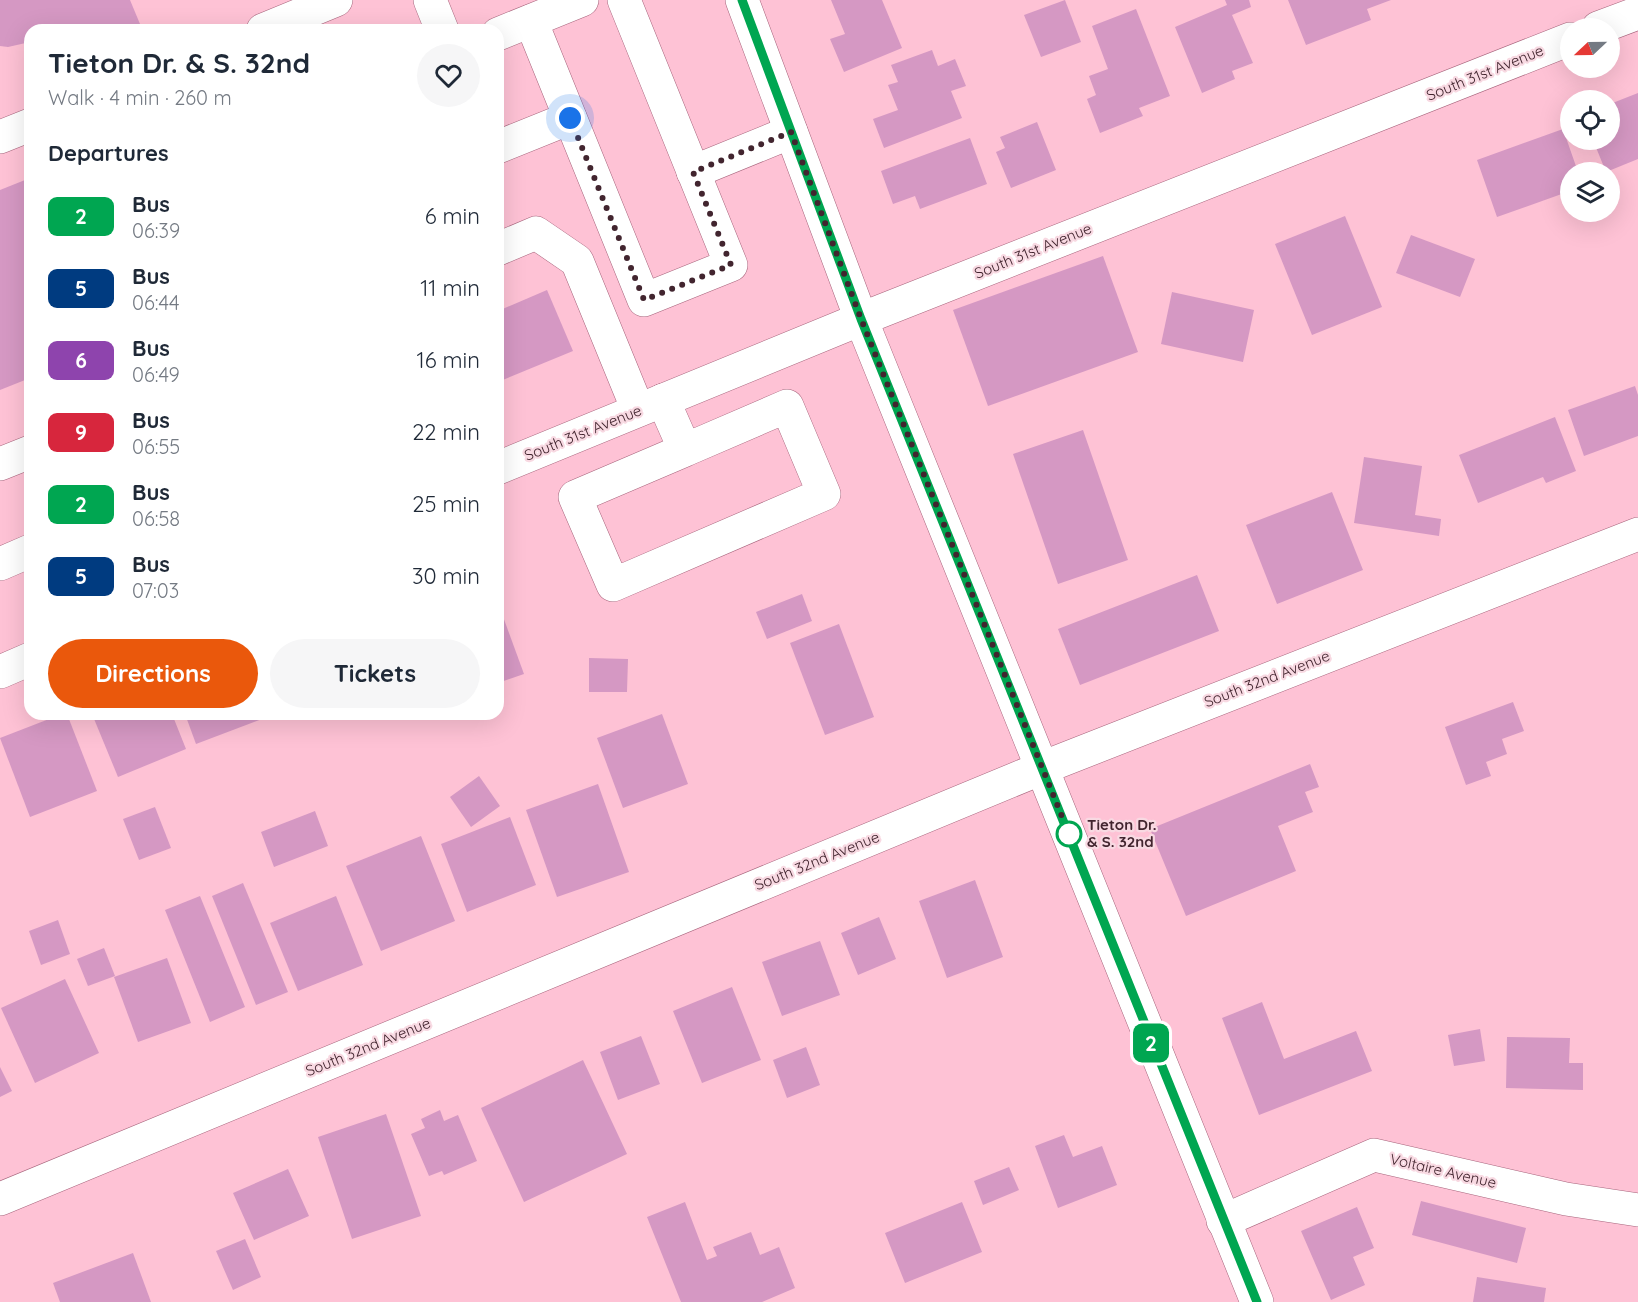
<!DOCTYPE html>
<html lang="en">
<head>
<meta charset="utf-8">
<style>
  :root { --surface:#fff; --page:#f6f6f7; --text:#1f2937; --muted:#747a83; --accent:#ea580c }
  body { margin:0; font-family:Quicksand,sans-serif; background:var(--page); color:var(--text); height:100vh; display:flex; flex-direction:column; font-size:22px; white-space:nowrap }
  * { box-sizing:border-box; margin:0 }
  p { font-size:20px; color:var(--muted) }
  .icon { flex:none; width:33px; height:33px; fill:none; stroke:currentColor; stroke-width:2; stroke-linecap:round; stroke-linejoin:round }
  .map { position:relative; flex:1; overflow:hidden }
  .side { position:absolute; left:24px; top:24px; width:480px; height:696px; display:flex; flex-direction:column; background:var(--surface); border-radius:18px; box-shadow:0 6px 24px #0002 }
  .side>* { flex:none }
  .badge { padding:0 12px; border-radius:9px; font-size:21px; line-height:39px }
  .needle { width:39px; rotate:248deg }
  .controls { position:absolute; left:1560px; top:18px; display:grid; gap:12px }
  .controls a { display:grid; place-items:center; width:60px; height:60px; border-radius:50%; background:var(--surface); box-shadow:0 6px 24px #0002; font-size:30px }
  .you { position:absolute; width:30px; height:30px; margin:-15px; border:4px solid #fff; border-radius:50%; background:#1a73e8; box-shadow:0 0 0 9px #1a73e833 }
  .map>.badge { position:absolute; translate:-50% -50%; box-shadow:0 0 0 3px #fff }
  h2 { padding:0 24px; font-size:22px; line-height:54px }
  .round { display:grid; place-items:center; flex:none; width:63px; height:63px; border-radius:32px; background:var(--page) }
  .summary { display:flex; align-items:center; justify-content:space-between; height:102px; padding:0 24px }
  h1 { font-size:28px; font-weight:700; line-height:45px }
  .button { display:flex; gap:12px; margin-top:auto; padding:12px 24px }
  .button a { flex:1; height:69px; border-radius:36px; background:var(--accent); color:#fff; font-size:24px; font-weight:700; line-height:69px; text-align:center }
  .button a+a { background:var(--page); color:var(--text) }
  ul { padding:0; list-style:none }
  li { display:flex; align-items:center; gap:18px; height:72px; padding:0 24px }
  li div { flex:1 }
  li b { display:block; font-size:22px }
  li em { font-style:normal }
  li .badge { min-width:66px; font-weight:700; text-align:center }
  .map>svg:first-child { display:block }
  .building { fill:#d598c3 }
  .lines { fill:none; stroke-linecap:round; stroke-linejoin:round }
  .minor-casing { stroke:#a7647c; stroke-width:34 }
  .major-casing { stroke:#a7647c; stroke-width:34 }
  .minor { stroke:#fff; stroke-width:33 }
  .major { stroke:#fff; stroke-width:33 }
  .line-casing { stroke:#fff; stroke-width:14 }
  .line { stroke:#00a651; stroke-width:9 }
  .walk { stroke:#42252f; stroke-width:6; stroke-dasharray:0 10.8 }
  .stop-dot { fill:#fff; stroke:#00a651; stroke-width:3 }
  .labels { text-anchor:middle; stroke-width:4.5; stroke-linejoin:round; paint-order:stroke }
  .street-label { font-size:15px; fill:#42252f; stroke:#f8d9e2 }
  .stop-label { font-size:15px; font-weight:bold; fill:#42252f; stroke:#f8d9e2; text-anchor:start }
</style>
</head>
<body>
<div class="map">
<svg width="1638" height="1302" viewBox="0 0 1638 1302">
  <rect width="100%" height="100%" fill="#fec2d5"/>
  <!-- building -->
  <g class="building">
    <path d="M0,0H130L140,24L126,30H30V42L8,47L0,46Z"/>
    <path d="M831,0H882L902,48L844,72L830,39L845,34Z"/>
    <path d="M1065,0L1081,42L1041,57L1024,15Z"/>
    <path d="M1225,0H1249L1251,7L1232,15L1253,63L1232,71L1235,79L1202,93L1175,27L1227,5Z"/>
    <path d="M1288,0H1391L1367,9L1371,20L1306,45Z"/>
    <path d="M1136,9L1170,96L1139,108L1143,116L1100,133L1087,99L1096,95L1089,76L1108,69L1092,26Z"/>
    <path d="M932,50L938,66L955,59L966,86L951,91L962,118L884,148L873,119L898,110L888,85L898,82L891,65Z"/>
    <path d="M1638,93V159L1606,172L1593,140H1610V104Z"/>
    <path d="M1037,122L1056,170L1011,188L996,152L1005,148L1000,137Z"/>
    <path d="M1563,129L1578,172H1570V191L1497,217L1477,160Z"/>
    <path d="M970,138L987,184L920,209L915,196L893,204L881,171Z"/>
    <path d="M30,178V378L0,390V190Z"/>
    <path d="M1345,216L1382,307L1312,335L1275,244Z"/>
    <path d="M1411,235L1475,259L1460,297L1396,273Z"/>
    <path d="M1103,256L1138,352L988,406L953,310Z"/>
    <path d="M547,290L573,351L498,382V311Z"/>
    <path d="M1172,292L1254,310L1243,362L1161,344Z"/>
    <path d="M1635,386L1638,395V436L1584,456L1568,410Z"/>
    <path d="M1555,417L1576,471L1546,483L1543,477L1478,503L1459,455Z"/>
    <path d="M1083,430L1128,560L1058,584L1013,454Z"/>
    <path d="M1364,457L1422,466L1415,515L1441,519L1439,536L1354,523Z"/>
    <path d="M1332,492L1363,570L1277,604L1246,525Z"/>
    <path d="M1197,575L1219,631L1080,685L1058,629Z"/>
    <path d="M802,594L812,621L767,639L756,612Z"/>
    <path d="M498,603L524,674L498,683Z"/>
    <path d="M839,624L874,717L825,735L790,643Z"/>
    <path d="M589,658L628,659L627,692H589Z"/>
    <path d="M1513,702L1524,731L1502,739L1507,754L1486,762L1491,776L1466,785L1445,727Z"/>
    <path d="M62,714H67L97,791L30,817L0,738Z"/>
    <path d="M92,714H172L186,749L118,777Z"/>
    <path d="M185,714H270V716L196,744Z"/>
    <path d="M662,714L688,784L623,808L597,738Z"/>
    <path d="M1310,764L1319,787L1305,792L1313,812L1278,826L1296,871L1186,916L1150,829Z"/>
    <path d="M479,776L500,806L471,827L450,797Z"/>
    <path d="M598,784L629,872L557,897L526,810Z"/>
    <path d="M155,807L171,848L139,860L123,819Z"/>
    <path d="M315,811L328,846L274,867L261,832Z"/>
    <path d="M510,817L536,885L467,912L441,844Z"/>
    <path d="M421,836L455,921L381,951L346,866Z"/>
    <path d="M975,880L1003,957L947,978L919,901Z"/>
    <path d="M243,883L288,992L256,1005L212,896Z"/>
    <path d="M200,896L245,1007L210,1022L165,910Z"/>
    <path d="M336,896L363,965L298,991L270,923Z"/>
    <path d="M879,917L896,959L858,975L841,933Z"/>
    <path d="M58,920L70,954L41,965L29,931Z"/>
    <path d="M820,941L840,995L782,1016L762,962Z"/>
    <path d="M104,948L115,976L88,986L77,959Z"/>
    <path d="M167,958L191,1023L138,1042L114,977Z"/>
    <path d="M65,979L99,1053L35,1083L1,1008Z"/>
    <path d="M732,987L761,1060L702,1083L673,1011Z"/>
    <path d="M1262,1002L1284,1059L1356,1031L1372,1071L1259,1115L1222,1018Z"/>
    <path d="M1480,1029L1485,1061L1454,1066L1448,1035Z"/>
    <path d="M641,1036L660,1084L618,1100L600,1052Z"/>
    <path d="M1507,1037L1570,1038L1569,1063H1583V1090L1506,1088Z"/>
    <path d="M806,1047L820,1085L787,1098L773,1060Z"/>
    <path d="M583,1060L627,1154L524,1202L481,1108Z"/>
    <path d="M0,1067L12,1091L0,1097Z"/>
    <path d="M440,1110L444,1121L458,1115L477,1161L444,1175L442,1171L429,1176L411,1134L425,1128L421,1119Z"/>
    <path d="M386,1114L421,1216L352,1239L318,1137Z"/>
    <path d="M1064,1135L1073,1157L1102,1146L1117,1185L1058,1208L1035,1146Z"/>
    <path d="M1009,1167L1019,1190L983,1205L974,1181Z"/>
    <path d="M288,1169L309,1216L254,1240L233,1193Z"/>
    <path d="M1421,1201L1526,1228L1517,1263L1412,1235Z"/>
    <path d="M685,1202L707,1260L717,1256L713,1247L751,1232L760,1255L779,1247L795,1288L762,1302H681L647,1217Z"/>
    <path d="M962,1202L982,1252L905,1283L885,1233Z"/>
    <path d="M1357,1207L1374,1248L1353,1257L1365,1285L1331,1300L1301,1231Z"/>
    <path d="M245,1239L261,1277L233,1290L216,1251Z"/>
    <path d="M133,1253L151,1302H60L53,1283Z"/>
    <path d="M1477,1277L1546,1288L1544,1302H1473Z"/>
  </g>
  <g class="lines">
    <!-- minor casing -->
    <g class="minor-casing">
      <g id="minor">
        <path d="M430,0L442,30"/>
        <path d="M531,21L644,300L731,265L624,0"/>
        <path d="M1598,28L1638,13"/>
        <path d="M263,30L336,0"/>
        <path d="M498,34L582,0"/>
        <path d="M0,137L30,125"/>
        <path d="M498,147L570,118"/>
        <path d="M693,172L791,132"/>
        <path d="M498,249L536,233L577,261L638,410"/>
        <path d="M663,400L685,450L787,406L824,494L613,585L575,497L685,450"/>
        <path d="M0,464L30,452"/>
        <path d="M498,468L861,319L1570,39"/>
        <path d="M0,564L30,551"/>
        <path d="M0,672L30,659"/>
        <path d="M0,1199L1042,768L1638,534"/>
        <path d="M1223,1221L1374,1155L1566,1199L1638,1210"/>
      </g>
    </g>
    <!-- major casing -->
    <g class="major-casing">
      <path id="major" d="M742,0L861,319L1257,1302"/>
    </g>
    <!-- minor -->
    <use href="#minor" class="minor"/>
    <!-- major -->
    <use href="#major" class="major"/>
  </g>
  <g class="lines">
    <!-- line casing -->
    <g class="line-casing">
      <path id="line" d="M742,0L861,319L1257,1302"/>
    </g>
    <!-- line -->
    <use href="#line" class="line"/>
    <!-- walk -->
    <path class="walk" d="M570,118L644,300L731,265L693,172L791,132L861,319L1069,834"/>
  </g>
  <!-- markers -->
  <circle class="stop-dot" cx="1069" cy="834" r="12"/>
  <g class="labels">
    <!-- street labels -->
    <g class="street-label">
      <text transform="translate(1485 73) rotate(-22)" y="5">South 31st Avenue</text>
      <text transform="translate(1033 251) rotate(-22)" y="5">South 31st Avenue</text>
      <text transform="translate(583 433) rotate(-22)" y="5">South 31st Avenue</text>
      <text transform="translate(1267 679) rotate(-21)" y="5">South 32nd Avenue</text>
      <text transform="translate(817 861) rotate(-22)" y="5">South 32nd Avenue</text>
      <text transform="translate(368 1047) rotate(-22)" y="5">South 32nd Avenue</text>
      <text transform="translate(1443 1171) rotate(13)" y="5">Voltaire Avenue</text>
    </g>
    <!-- stop labels -->
    <g class="stop-label">
      <text x="1087" y="830">Tieton Dr.<tspan x="1087" dy="17">&amp; S. 32nd</tspan></text>
    </g>
  </g>
</svg>
<div class="controls">
<a><svg class="needle" viewBox="-14 -14 28 28"><path d="M0-13l5 13h-10z" fill="#e53935"/><path d="M0 13l5-13h-10z" fill="#747a83"/></svg></a>
<a><svg class="icon" aria-label="locate" viewBox="0 0 24 24"><circle cx="12" cy="12" r="6"/><path d="M12 2v4M12 18v4M2 12h4M18 12h4"/></svg></a>
<a><svg class="icon" aria-label="layers" viewBox="0 0 24 24"><path d="M12 4l9 5-9 5-9-5zM3 14l9 5 9-5"/></svg></a>
</div>
<div class="you" style="left:570px;top:118px"></div>
<b class="badge" style="left:1151px;top:1043px;background:#00a651;color:#fff">2</b>
<section class="side">
<div class="summary"><div><h1>Tieton Dr. &amp; S. 32nd</h1><p>Walk · 4 min · 260 m</p></div><a class="round"><svg class="icon" aria-label="heart" viewBox="0 0 24 24"><path d="M12 20l-8-8c-3-5 5-10 8-4 3-6 11-1 8 4z"/></svg></a></div>
<h2>Departures</h2>
<ul>
<li><span class="badge" style="background:#00a651;color:#fff">2</span><div><b>Bus</b><p>06:39</p></div><em>6 min</em></li>
<li><span class="badge" style="background:#003b80;color:#fff">5</span><div><b>Bus</b><p>06:44</p></div><em>11 min</em></li>
<li><span class="badge" style="background:#8e44ad;color:#fff">6</span><div><b>Bus</b><p>06:49</p></div><em>16 min</em></li>
<li><span class="badge" style="background:#d7263d;color:#fff">9</span><div><b>Bus</b><p>06:55</p></div><em>22 min</em></li>
<li><span class="badge" style="background:#00a651;color:#fff">2</span><div><b>Bus</b><p>06:58</p></div><em>25 min</em></li>
<li><span class="badge" style="background:#003b80;color:#fff">5</span><div><b>Bus</b><p>07:03</p></div><em>30 min</em></li>
</ul>
<div class="button"><a>Directions</a><a>Tickets</a></div>
</section>
</div>
</body>
</html>
